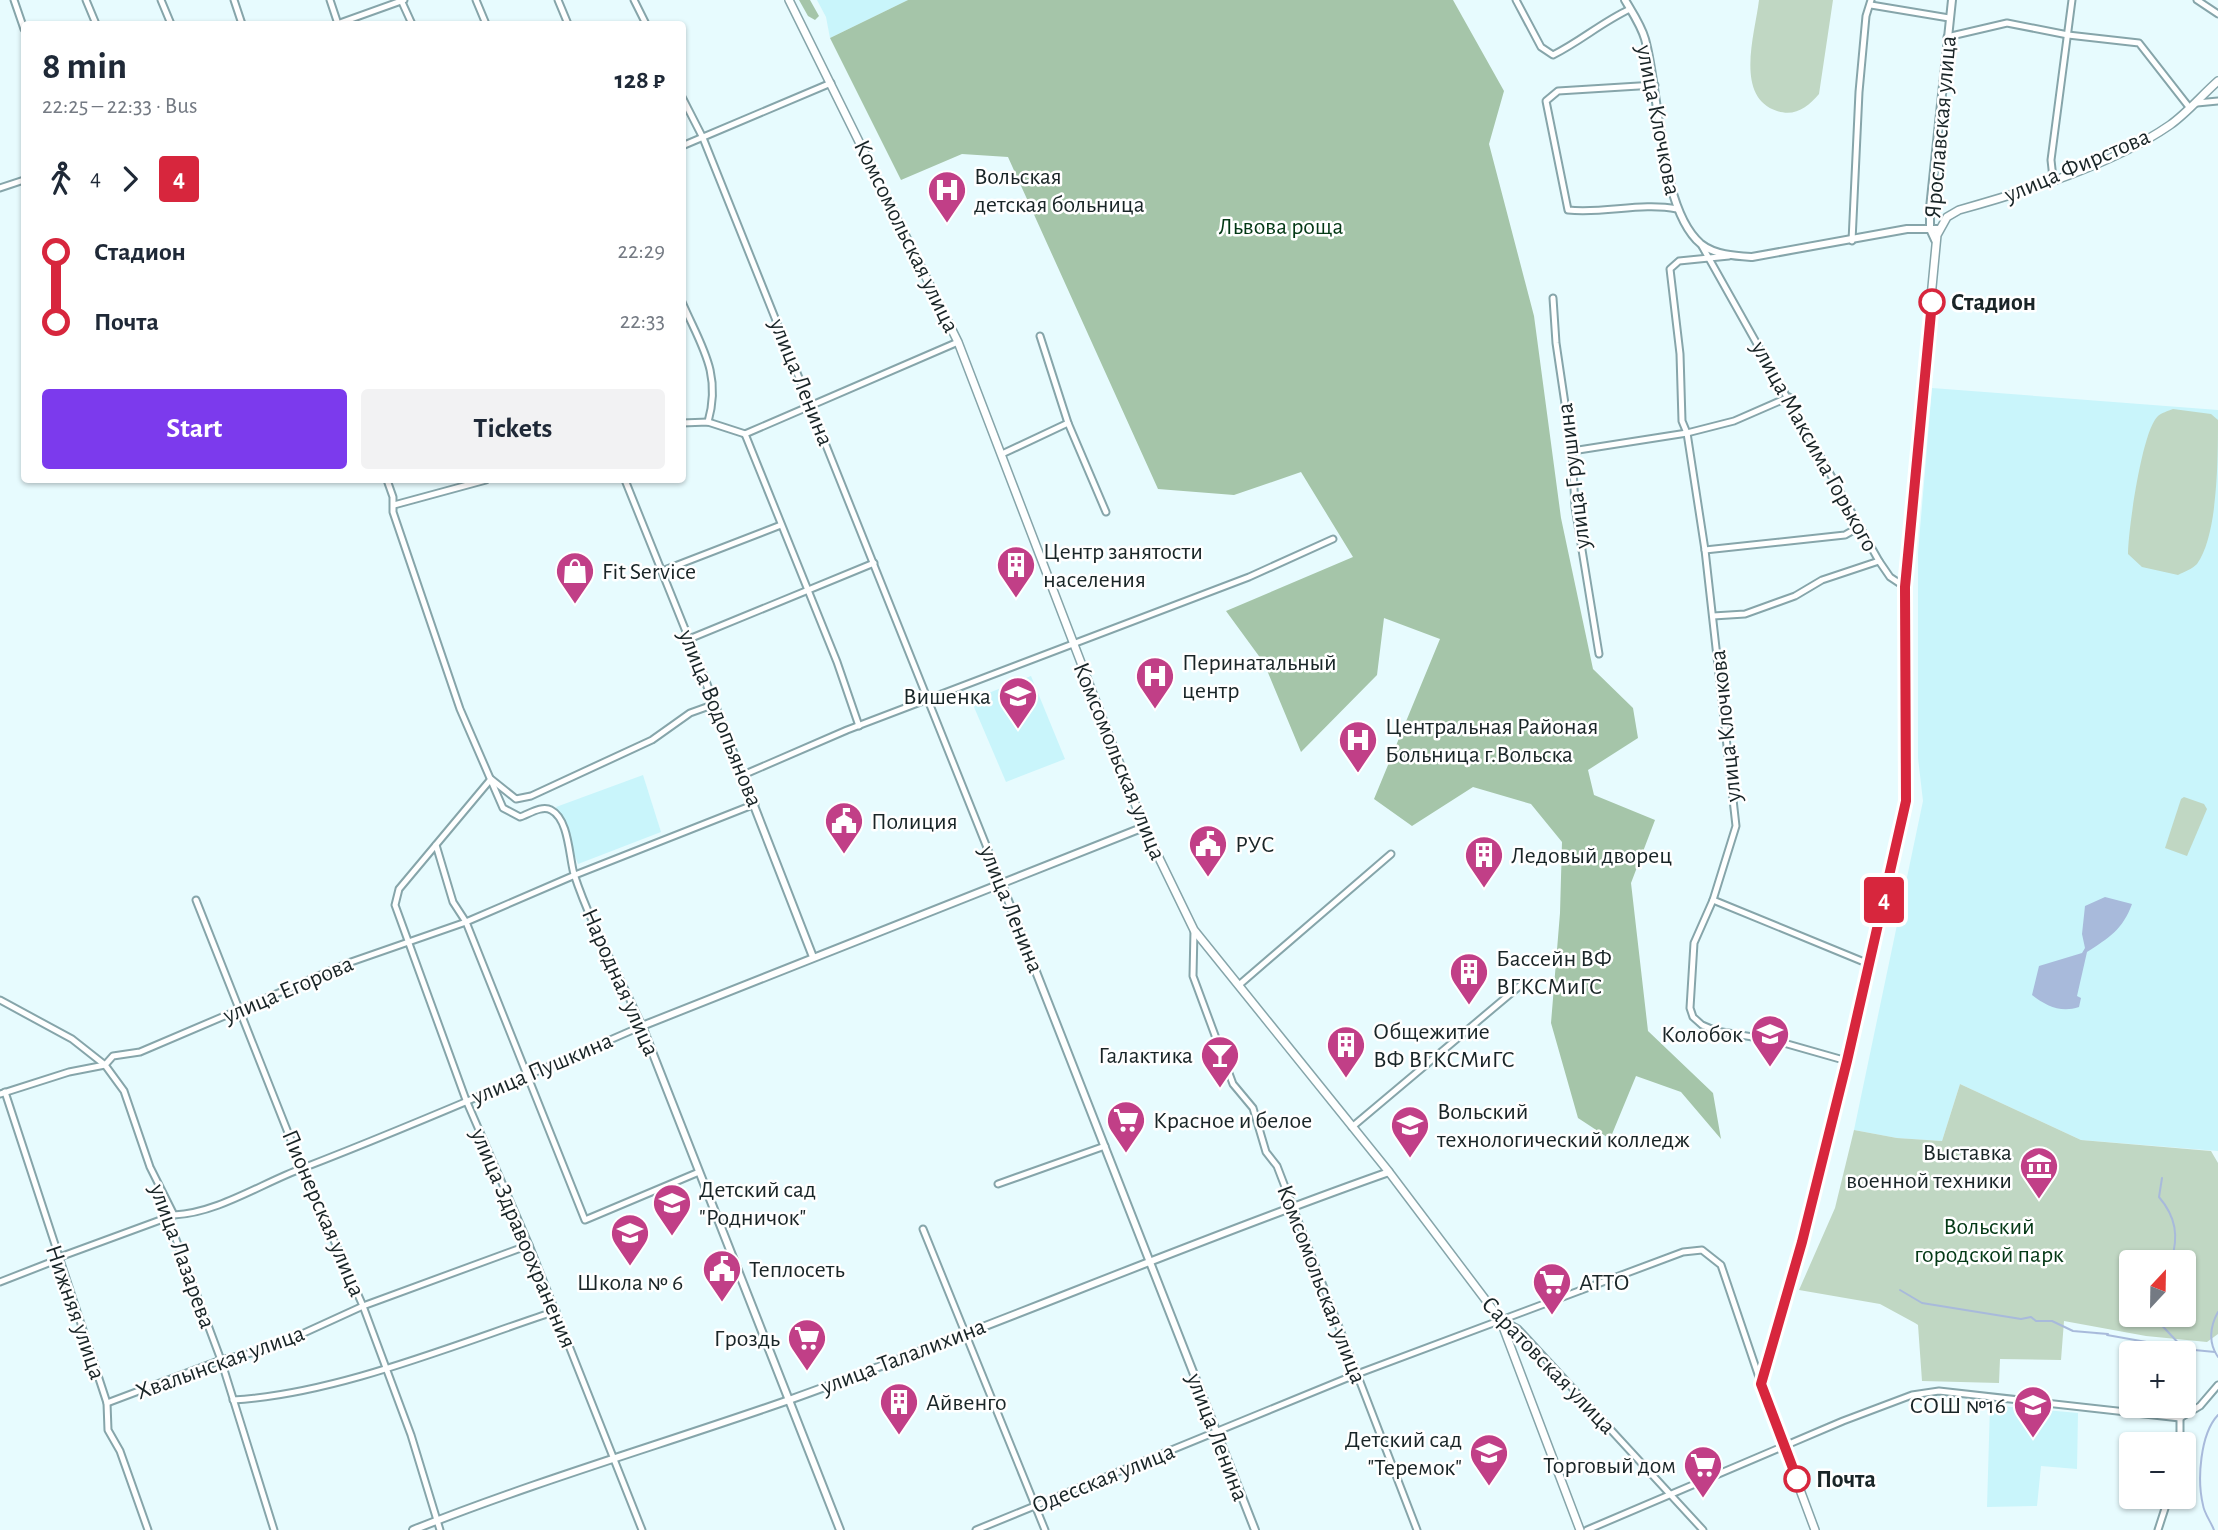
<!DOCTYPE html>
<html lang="en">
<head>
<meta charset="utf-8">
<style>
  :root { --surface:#fff; --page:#f2f2f3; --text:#1f2937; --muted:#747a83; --accent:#7c3aed }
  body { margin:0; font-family:"Alegreya Sans",sans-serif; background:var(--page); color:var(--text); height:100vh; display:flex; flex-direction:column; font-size:26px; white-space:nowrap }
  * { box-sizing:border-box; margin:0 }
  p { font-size:23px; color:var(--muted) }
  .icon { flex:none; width:38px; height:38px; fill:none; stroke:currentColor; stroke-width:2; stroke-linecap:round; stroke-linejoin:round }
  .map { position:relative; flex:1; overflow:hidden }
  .details { position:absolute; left:21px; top:21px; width:665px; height:462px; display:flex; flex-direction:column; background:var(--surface); border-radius:7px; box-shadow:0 2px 5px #0004 }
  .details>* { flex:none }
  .badge { padding:0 14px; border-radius:5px; font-size:24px; line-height:46px }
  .needle { width:46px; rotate:22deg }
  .buttons { position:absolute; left:2119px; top:1250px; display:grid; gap:14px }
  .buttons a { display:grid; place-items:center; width:77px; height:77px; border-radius:7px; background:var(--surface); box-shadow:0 2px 5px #0004; font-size:35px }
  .map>.badge { position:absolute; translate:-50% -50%; box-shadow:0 0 0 4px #fff }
  .legs { display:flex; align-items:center; gap:10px; height:77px; padding:0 21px; font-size:23px }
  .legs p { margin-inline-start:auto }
  .overview { display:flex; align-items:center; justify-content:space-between; height:119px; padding:0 21px }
  h1 { font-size:38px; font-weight:700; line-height:52px }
  .cta { display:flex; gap:14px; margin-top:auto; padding:14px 21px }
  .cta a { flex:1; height:80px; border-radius:7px; background:var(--accent); color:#fff; font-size:28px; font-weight:700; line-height:80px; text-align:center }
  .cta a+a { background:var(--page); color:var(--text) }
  ul { padding:0 21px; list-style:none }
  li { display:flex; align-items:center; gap:24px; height:70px; font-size:26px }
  li i { display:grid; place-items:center; width:10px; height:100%; margin:0 9px; background:currentColor }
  li i::after { content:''; width:18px; height:18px; margin:-9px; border:5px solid; border-radius:50%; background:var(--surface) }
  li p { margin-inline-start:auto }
  li:first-child i { background:linear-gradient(#0000 50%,currentColor 0) }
  li:last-child i { background:linear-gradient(currentColor 50%,#0000 0) }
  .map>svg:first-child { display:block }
  .built { fill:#c9f5fb }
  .green { fill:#c0d7c3; fill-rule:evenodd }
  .forest { fill:#a5c5a9 }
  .water { fill:#a8badb }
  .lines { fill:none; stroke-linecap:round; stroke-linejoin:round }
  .stream { stroke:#a8badb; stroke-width:2 }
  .minor-casing { stroke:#86a5aa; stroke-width:9 }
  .tertiary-casing { stroke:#86a5aa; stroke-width:10 }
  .secondary-casing { stroke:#86a5aa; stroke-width:10 }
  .minor { stroke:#fff; stroke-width:5 }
  .tertiary { stroke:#fff; stroke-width:6 }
  .secondary { stroke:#fff; stroke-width:7 }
  .line-1-casing { stroke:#fff; stroke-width:16 }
  .line-1 { stroke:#d7263d; stroke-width:10 }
  .stop-1-dot { fill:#fff; stroke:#d7263d; stroke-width:3.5 }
  .labels { text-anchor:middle; stroke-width:5; stroke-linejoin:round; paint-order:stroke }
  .street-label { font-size:24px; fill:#192527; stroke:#fff }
  .poi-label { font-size:24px; fill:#192527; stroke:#fff; text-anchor:start }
  .park-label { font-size:24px; fill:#033815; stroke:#fff }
  .stop-label { font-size:24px; font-weight:bold; fill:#192527; stroke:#fff; text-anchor:start }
</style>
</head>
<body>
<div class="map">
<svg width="2218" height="1530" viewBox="0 0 2218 1530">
  <rect width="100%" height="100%" fill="#e7fbfe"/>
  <!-- built -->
  <g class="built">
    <path d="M817,0H908L830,38L826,17Z"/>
    <path d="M1932,388L2218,410V1151L2081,1140L1960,1084L1942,1141L1897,1138L1854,1130L1923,801L1918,758V553Z"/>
    <path d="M1031,676L1065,759L1006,782L971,700Z"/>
    <path d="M643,775L661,832L578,864L556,807Z"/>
    <path d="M1990,1405L2078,1413L2077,1469L2041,1466L2037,1506L1987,1507Z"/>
  </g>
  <!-- green -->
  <g class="green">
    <path d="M1759,0H1833L1819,94C1808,107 1795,117 1777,111C1734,97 1755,34 1759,0Z"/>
    <path d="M2173,409L2211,414L2218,420C2218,459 2218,535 2197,564C2192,569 2184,572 2178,575L2142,567L2128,554C2128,531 2142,430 2158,416C2161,413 2168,411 2173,409Z"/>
    <path d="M2184,797L2204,804L2207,809L2187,856L2165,848L2181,799Z"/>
    <path d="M1960,1084L2081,1140L2211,1151L2218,1163V1334L2207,1342L2146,1336L2064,1321L2061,1360L2000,1359L1999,1383L1922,1381L1918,1325L1915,1323L1880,1304L1799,1290L1835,1208L1854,1130L1897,1138L1942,1141ZM2132,1262H2184V1314H2132Z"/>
  </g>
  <!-- forest -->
  <g class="forest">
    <path d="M799,0H810L819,16L815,20L808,16Z"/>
    <path d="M908,0H1453L1504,91L1489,144L1534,316L1561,518L1593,669L1633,708L1638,738L1588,770L1594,795L1655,820L1631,883L1648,1031L1713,1093L1721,1139L1681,1092L1636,1076L1610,1139L1578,1118L1551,1023L1560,913L1562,842L1531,804L1473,787L1412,826L1374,799L1440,639L1384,618L1377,675L1301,752L1264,663L1226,611L1353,557L1301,472L1234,495L1158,489L1008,157L962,154L901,180L830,38Z"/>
  </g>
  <!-- water -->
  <g class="water">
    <path d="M2105,897L2132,904C2123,929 2109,938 2087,952L2077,996L2081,998L2079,1007C2061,1013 2046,1006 2032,995L2039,966L2082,953L2085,948L2082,934L2085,906Z"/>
    <path d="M2131,1286L2132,1314H2157L2149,1321L2133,1318L2121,1302L2123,1293Z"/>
  </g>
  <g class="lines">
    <!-- stream -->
    <g class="stream">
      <path d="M2162,1178L2159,1197C2176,1217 2179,1236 2171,1262"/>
      <path d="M1900,1290L1922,1303L2021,1319L2031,1317L2036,1321H2052L2073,1331L2108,1334L2095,1333"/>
      <path d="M2218,1312C2210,1326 2208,1343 2218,1357"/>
      <path d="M2154,1317L2184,1349L2215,1352"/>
      <path d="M2107,1335L2152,1343H2179"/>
      <path d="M2214,1530C2211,1522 2204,1513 2203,1505C2197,1480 2200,1434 2218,1415"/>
    </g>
    <!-- minor casing -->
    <g class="minor-casing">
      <g id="minor">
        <path d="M14,0L24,29"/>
        <path d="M86,0L96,24"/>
        <path d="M161,0L171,24"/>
        <path d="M234,0L242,24"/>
        <path d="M330,0L338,24"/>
        <path d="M401,0L412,24"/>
        <path d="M476,0L486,24"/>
        <path d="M558,0L568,24"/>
        <path d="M634,0L646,24"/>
        <path d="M1516,0L1541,47L1553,55C1581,41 1602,22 1630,9"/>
        <path d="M2197,0L2218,14"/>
        <path d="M1871,5L1949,18"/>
        <path d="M337,24L404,0"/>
        <path d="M1947,37L2007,23L2068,35L2139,43L2189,107"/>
        <path d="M1655,85L1558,91L1546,101L1568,210C1604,214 1641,202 1677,209"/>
        <path d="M682,97L703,138L1002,885"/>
        <path d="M2197,103L2218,101"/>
        <path d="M682,146L831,83"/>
        <path d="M2053,178L2051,160L2072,0"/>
        <path d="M0,188L24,180"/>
        <path d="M1852,241L1859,92L1866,16L1871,0"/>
        <path d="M1702,246L1879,561L1890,577L1905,587"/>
        <path d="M1729,256L1679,261L1670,269L1680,354L1682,421L1687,433L1705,550L1736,826L1713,900L1694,943L1690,1008L1693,1017L1702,1025L1716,1031L1777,1041L1847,1061"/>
        <path d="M1553,298L1556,343L1572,451L1575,507L1599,654"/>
        <path d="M682,302C701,346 722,373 708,422"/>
        <path d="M1040,336L1068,423L1106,512"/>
        <path d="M682,423L708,422L745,434"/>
        <path d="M745,434L837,662L859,726"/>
        <path d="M745,434L958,342"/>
        <path d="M1572,451L1687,433L1734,421L1789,397"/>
        <path d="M1002,454L1068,423"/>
        <path d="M625,480L689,639L874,563"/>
        <path d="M394,505L486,480"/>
        <path d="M1705,550L1845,535L1859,527"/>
        <path d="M662,571L781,525"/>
        <path d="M1713,616L1745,614L1795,596L1822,580L1879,561"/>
        <path d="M743,775L847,730L1249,577L1333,539"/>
        <path d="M436,845L453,902L466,922L585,1220L699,1172"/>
        <path d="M196,900L302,1168L363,1306L411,1435L440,1530"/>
        <path d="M1713,900L1869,964"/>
        <path d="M1194,930L1193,976L1233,1084L1253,1108L1266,1152L1277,1166L1417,1530"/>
        <path d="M1239,985L1391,854"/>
        <path d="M0,1000L72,1039L105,1065L124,1091L150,1167L174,1215L168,1218L221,1360L274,1530"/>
        <path d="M5,1092L107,1403L108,1430L120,1451L148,1530"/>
        <path d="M0,1094L69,1072L105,1065L113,1056L140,1052L351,962L466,922L575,875L755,804"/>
        <path d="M1352,1127L1522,984"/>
        <path d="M998,1184L1105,1146"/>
        <path d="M923,1229L1045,1530"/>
        <path d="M57,1258L174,1215C218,1213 262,1183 303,1168C417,1124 530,1075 642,1026C620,976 591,926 574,874C569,857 569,819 551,810C542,805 529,814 520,817L503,808L460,709L393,512V497L387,480"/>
        <path d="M0,1282L59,1259"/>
        <path d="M1500,1319L1518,1329L1703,1530"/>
        <path d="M233,1400C337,1394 456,1344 556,1311"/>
        <path d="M107,1403L221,1360L269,1349L363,1306L529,1245"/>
        <path d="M2180,1444V1418"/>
        <path d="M642,1530L529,1245L466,1100L395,905L399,889L491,779L516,799L531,796L652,740L690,713L715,704"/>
        <path d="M976,1530L1357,1374L1683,1252L1702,1250L1721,1265L1761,1383"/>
        <path d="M1587,1530L1843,1421L1912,1395L1939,1391L2180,1418L2200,1406L2218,1385"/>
        <path d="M2158,1530L2169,1496"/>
      </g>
    </g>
    <!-- tertiary casing -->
    <g class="tertiary-casing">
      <g id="tertiary">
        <path d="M1625,0C1632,12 1641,25 1645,39C1660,92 1659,209 1701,244C1715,255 1735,256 1752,257L1907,229H1939"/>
        <path d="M1935,240L1930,229V208L1952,0"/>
        <path d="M689,639L813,957"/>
        <path d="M1002,885L1255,1530"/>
        <path d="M413,1530C536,1481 663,1444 789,1400C990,1328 1187,1243 1389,1172"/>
        <path d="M840,1530L642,1026L1144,827"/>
      </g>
    </g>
    <!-- secondary casing -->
    <g class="secondary-casing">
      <g id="secondary">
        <path d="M789,0L958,342L1144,827L1194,930L1389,1172L1500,1319L1580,1530"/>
        <path d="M1815,1530L1761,1385L1802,1242L1847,1061L1906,801L1907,548L1937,235L1947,217L1959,210C2027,191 2112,165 2170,125C2187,113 2202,95 2218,81"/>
      </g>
    </g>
    <!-- minor -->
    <use href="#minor" class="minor"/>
    <!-- tertiary -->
    <use href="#tertiary" class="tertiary"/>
    <!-- secondary -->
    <use href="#secondary" class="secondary"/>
  </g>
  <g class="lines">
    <!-- line-1 casing -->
    <g class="line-1-casing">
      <path id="line-1" d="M1797,1479L1761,1384L1802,1242L1847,1061L1906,801L1905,587L1932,302"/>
    </g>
    <!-- line-1 -->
    <use href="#line-1" class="line-1"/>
  </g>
  <!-- icons -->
  <defs>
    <g id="hospital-pin" transform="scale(2.0125)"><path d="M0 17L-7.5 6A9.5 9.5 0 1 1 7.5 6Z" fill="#c13f87" stroke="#fff"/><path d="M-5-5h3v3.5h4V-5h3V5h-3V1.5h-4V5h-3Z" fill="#fff"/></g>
    <g id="building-pin" transform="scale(2.0125)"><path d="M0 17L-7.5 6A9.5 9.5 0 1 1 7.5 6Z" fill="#c13f87" stroke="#fff"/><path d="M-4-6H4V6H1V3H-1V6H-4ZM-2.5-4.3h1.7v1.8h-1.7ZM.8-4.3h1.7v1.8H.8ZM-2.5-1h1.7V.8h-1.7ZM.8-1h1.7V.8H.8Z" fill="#fff"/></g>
    <g id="shop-pin" transform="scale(2.0125)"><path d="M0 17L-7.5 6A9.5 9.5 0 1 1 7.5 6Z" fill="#c13f87" stroke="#fff"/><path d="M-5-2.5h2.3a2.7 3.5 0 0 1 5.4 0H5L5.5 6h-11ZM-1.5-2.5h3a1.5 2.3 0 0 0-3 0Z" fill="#fff"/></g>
    <g id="school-pin" transform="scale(2.0125)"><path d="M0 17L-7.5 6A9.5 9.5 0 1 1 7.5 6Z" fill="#c13f87" stroke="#fff"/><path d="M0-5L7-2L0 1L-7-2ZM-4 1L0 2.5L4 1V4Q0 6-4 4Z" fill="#fff"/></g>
    <g id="civic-pin" transform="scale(2.0125)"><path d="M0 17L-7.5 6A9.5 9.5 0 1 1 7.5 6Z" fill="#c13f87" stroke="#fff"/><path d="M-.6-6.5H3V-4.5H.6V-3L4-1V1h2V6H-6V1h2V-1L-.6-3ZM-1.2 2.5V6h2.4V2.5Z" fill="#fff"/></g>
    <g id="bar-pin" transform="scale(2.0125)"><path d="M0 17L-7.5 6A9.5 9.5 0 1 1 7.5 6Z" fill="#c13f87" stroke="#fff"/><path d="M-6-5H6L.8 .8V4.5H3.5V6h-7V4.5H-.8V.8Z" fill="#fff"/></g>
    <g id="supermarket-pin" transform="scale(2.0125)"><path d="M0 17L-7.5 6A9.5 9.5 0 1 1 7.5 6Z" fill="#c13f87" stroke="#fff"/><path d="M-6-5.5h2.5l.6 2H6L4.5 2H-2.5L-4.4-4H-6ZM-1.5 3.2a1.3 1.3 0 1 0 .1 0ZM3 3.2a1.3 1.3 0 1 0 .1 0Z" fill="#fff"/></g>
    <g id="university-pin" transform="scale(2.0125)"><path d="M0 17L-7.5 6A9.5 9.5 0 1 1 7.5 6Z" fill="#c13f87" stroke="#fff"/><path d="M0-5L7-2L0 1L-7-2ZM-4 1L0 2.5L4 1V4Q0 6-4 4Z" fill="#fff"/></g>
    <g id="museum-pin" transform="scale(2.0125)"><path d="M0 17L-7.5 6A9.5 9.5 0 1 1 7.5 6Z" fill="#c13f87" stroke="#fff"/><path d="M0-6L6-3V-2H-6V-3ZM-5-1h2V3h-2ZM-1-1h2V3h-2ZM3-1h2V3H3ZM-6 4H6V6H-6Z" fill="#fff"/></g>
  </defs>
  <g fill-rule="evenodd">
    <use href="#hospital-pin" x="947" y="190"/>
    <use href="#building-pin" x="1016" y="565"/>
    <use href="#shop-pin" x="575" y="571"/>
    <use href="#hospital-pin" x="1155" y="676"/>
    <use href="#school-pin" x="1018" y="696"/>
    <use href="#hospital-pin" x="1358" y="740"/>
    <use href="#civic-pin" x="844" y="821"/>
    <use href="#civic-pin" x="1208" y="844"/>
    <use href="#building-pin" x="1484" y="855"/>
    <use href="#building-pin" x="1469" y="972"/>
    <use href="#school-pin" x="1770" y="1034"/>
    <use href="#building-pin" x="1346" y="1045"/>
    <use href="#bar-pin" x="1220" y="1055"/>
    <use href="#supermarket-pin" x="1126" y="1120"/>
    <use href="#university-pin" x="1410" y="1125"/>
    <use href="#museum-pin" x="2039" y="1166"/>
    <use href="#school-pin" x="672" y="1203"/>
    <use href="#school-pin" x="630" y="1233"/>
    <use href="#civic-pin" x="722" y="1269"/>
    <use href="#supermarket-pin" x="1552" y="1282"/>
    <use href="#supermarket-pin" x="807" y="1338"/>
    <use href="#building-pin" x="899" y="1402"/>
    <use href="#school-pin" x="2033" y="1405"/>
    <use href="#school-pin" x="1489" y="1453"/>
    <use href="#supermarket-pin" x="1703" y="1465"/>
  </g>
  <!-- markers -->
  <g class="stop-1-dot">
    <circle cx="1932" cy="302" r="12"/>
    <circle cx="1797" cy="1479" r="12"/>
  </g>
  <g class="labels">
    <!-- street labels -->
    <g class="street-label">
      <text transform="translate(1659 120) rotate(79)" y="8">улица Клочкова</text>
      <text transform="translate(1940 127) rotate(-85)" y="8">Ярославская улица</text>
      <text transform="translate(2077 165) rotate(-23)" y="8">улица Фирстова</text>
      <text transform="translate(907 236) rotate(64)" y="8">Комсомольская улица</text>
      <text transform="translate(802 382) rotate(68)" y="8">улица Ленина</text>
      <text transform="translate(1815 446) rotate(61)" y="8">улица Максима Горького</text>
      <text transform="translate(1573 476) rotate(-97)" y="8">улица Грушина</text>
      <text transform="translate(721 718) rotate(68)" y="8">улица Водопьянова</text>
      <text transform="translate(1725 726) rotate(-96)" y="8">улица Клочкова</text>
      <text transform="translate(1120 761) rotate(68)" y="8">Комсомольская улица</text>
      <text transform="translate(1012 909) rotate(68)" y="8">улица Ленина</text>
      <text transform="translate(621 982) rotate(66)" y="8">Народная улица</text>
      <text transform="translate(288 989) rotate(-23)" y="8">улица Егорова</text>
      <text transform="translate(542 1068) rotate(-23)" y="8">улица Пушкина</text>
      <text transform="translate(324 1213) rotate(67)" y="8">Пионерская улица</text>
      <text transform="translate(524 1238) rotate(67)" y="8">улица Здравоохранения</text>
      <text transform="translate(183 1256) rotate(70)" y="8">улица Лазарева</text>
      <text transform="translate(1322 1284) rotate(69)" y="8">Комсомольская улица</text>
      <text transform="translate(76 1312) rotate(71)" y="8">Нижняя улица</text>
      <text transform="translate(903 1356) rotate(-21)" y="8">улица Талалихина</text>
      <text transform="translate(220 1362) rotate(-20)" y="8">Хвалынская улица</text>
      <text transform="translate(1549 1365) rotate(46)" y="8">Саратовская улица</text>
      <text transform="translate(1218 1437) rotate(69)" y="8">улица Ленина</text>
      <text transform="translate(1103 1478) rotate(-22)" y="8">Одесская улица</text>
    </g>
    <!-- poi labels -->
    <g class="poi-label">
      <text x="974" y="184">Вольская<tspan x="974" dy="28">детская больница</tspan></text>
      <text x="1043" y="559">Центр занятости<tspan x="1043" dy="28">населения</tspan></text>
      <text x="602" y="579">Fit Service</text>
      <text x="1182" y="670">Перинатальный<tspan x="1182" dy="28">центр</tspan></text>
      <text x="991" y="704" text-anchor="end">Вишенка</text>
      <text x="1385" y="734">Центральная Районая<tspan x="1385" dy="28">Больница г.Вольска</tspan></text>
      <text x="871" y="829">Полиция</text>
      <text x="1235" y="852">РУС</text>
      <text x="1511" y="863">Ледовый дворец</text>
      <text x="1496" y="966">Бассейн ВФ<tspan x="1496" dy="28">ВГКСМиГС</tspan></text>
      <text x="1373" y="1039">Общежитие<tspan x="1373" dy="28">ВФ ВГКСМиГС</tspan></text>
      <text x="1743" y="1042" text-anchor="end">Колобок</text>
      <text x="1193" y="1063" text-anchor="end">Галактика</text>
      <text x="1437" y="1119">Вольский<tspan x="1437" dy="28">технологический колледж</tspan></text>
      <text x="1153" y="1128">Красное и белое</text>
      <text x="2012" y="1160" text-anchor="end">Выставка<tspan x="2012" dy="28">военной техники</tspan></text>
      <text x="699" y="1197">Детский сад<tspan x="699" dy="28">"Родничок"</tspan></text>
      <text x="749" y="1277">Теплосеть</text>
      <text x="630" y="1290" text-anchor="middle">Школа № 6</text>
      <text x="1579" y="1290">АТТО</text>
      <text x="780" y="1346" text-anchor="end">Гроздь</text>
      <text x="926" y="1410">Айвенго</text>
      <text x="2006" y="1413" text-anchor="end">СОШ №16</text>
      <text x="1462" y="1447" text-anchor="end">Детский сад<tspan x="1462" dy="28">"Теремок"</tspan></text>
      <text x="1676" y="1473" text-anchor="end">Торговый дом</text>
    </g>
    <!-- park labels -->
    <g class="park-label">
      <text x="1281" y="234">Львова роща</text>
      <text x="1989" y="1234">Вольский<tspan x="1989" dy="28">городской парк</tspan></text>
    </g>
    <!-- stop labels -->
    <g class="stop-label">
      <text x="1951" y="310">Стадион</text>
      <text x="1816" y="1487">Почта</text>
    </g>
  </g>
</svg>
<div class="buttons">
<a><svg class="needle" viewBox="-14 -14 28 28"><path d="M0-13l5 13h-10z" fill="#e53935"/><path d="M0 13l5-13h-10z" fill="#747a83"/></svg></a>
<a>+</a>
<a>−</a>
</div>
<b class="badge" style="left:1884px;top:900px;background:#d7263d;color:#fff">4</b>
<section class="details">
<div class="overview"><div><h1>8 min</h1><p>22:25 – 22:33 · Bus</p></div><b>128 ₽</b></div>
<div class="legs"><svg class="icon" aria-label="walk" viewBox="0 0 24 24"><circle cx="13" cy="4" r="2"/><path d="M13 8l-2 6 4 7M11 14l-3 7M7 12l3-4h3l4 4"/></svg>4<svg class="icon" aria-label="forward" viewBox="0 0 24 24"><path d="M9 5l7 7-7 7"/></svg><b class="badge" style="background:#d7263d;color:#fff">4</b></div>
<ul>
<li><i style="color:#d7263d"></i><b>Стадион</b><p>22:29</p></li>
<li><i style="color:#d7263d"></i><b>Почта</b><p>22:33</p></li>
</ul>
<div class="cta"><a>Start</a><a>Tickets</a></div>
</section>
</div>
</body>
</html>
